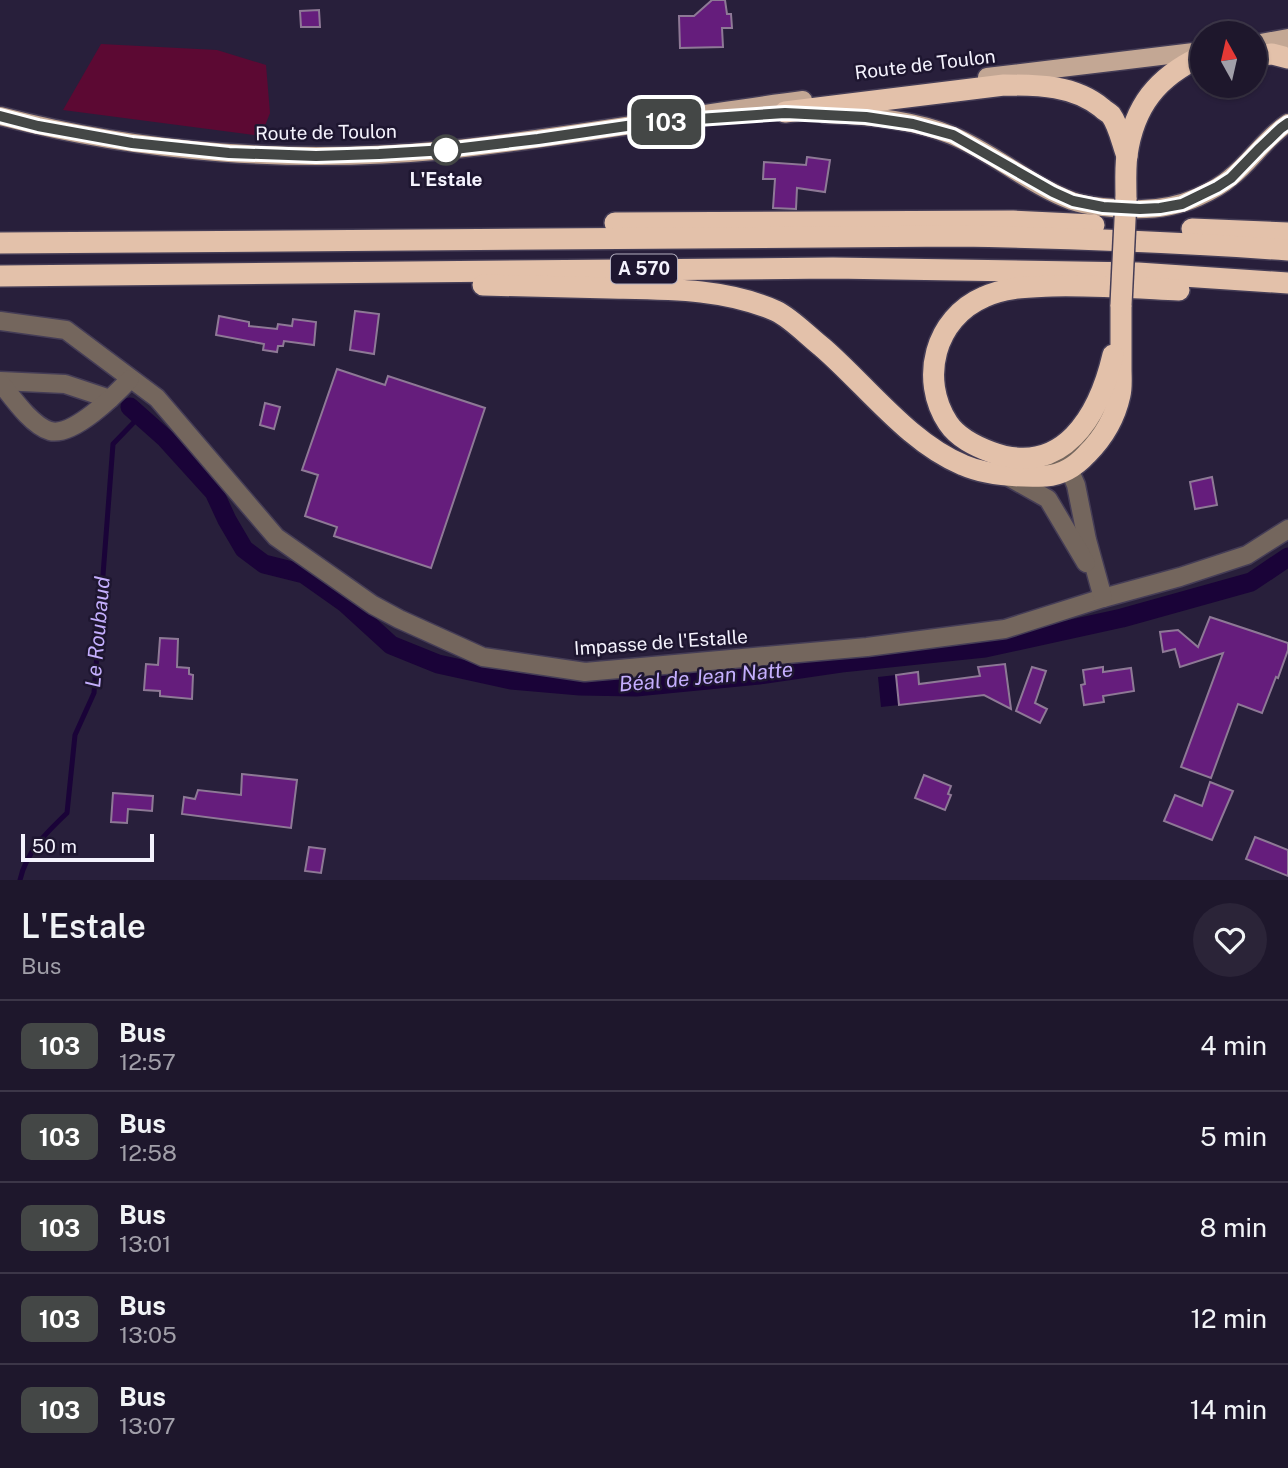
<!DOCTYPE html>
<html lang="en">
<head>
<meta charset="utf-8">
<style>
  :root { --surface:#1e172c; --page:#2b2438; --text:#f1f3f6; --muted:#a19fa9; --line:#3c3648 }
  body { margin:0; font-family:"Public Sans",sans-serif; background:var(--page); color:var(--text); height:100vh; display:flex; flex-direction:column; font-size:26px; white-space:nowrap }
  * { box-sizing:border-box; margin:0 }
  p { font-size:23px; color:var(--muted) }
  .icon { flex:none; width:38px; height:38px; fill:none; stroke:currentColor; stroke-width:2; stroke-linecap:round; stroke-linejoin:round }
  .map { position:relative; height:880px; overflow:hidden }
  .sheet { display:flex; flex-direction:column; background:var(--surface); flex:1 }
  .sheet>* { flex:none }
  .badge { padding:0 14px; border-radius:10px; font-size:24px; line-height:46px }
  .needle { width:46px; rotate:352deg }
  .controls { position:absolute; left:1190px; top:21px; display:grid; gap:14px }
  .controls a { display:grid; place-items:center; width:77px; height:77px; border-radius:50%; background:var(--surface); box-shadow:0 2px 5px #0004,0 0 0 2px var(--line); font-size:35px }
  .scale { position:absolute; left:21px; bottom:18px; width:133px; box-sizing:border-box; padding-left:7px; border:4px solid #f4f2fd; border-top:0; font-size:19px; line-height:24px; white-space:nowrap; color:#f4f2fd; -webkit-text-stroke:5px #1e1630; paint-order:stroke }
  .map>.badge { position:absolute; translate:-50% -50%; box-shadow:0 0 0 4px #fff }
  .round { display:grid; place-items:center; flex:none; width:74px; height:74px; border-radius:37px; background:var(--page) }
  .summary { display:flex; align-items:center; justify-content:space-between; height:119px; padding:0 21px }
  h1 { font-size:33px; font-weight:600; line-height:52px }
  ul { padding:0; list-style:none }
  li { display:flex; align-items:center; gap:21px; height:91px; padding:0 21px; border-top:2px solid var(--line) }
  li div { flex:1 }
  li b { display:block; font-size:26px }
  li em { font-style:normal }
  li .badge { min-width:77px; font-weight:700; text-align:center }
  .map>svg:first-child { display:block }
  .green { fill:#5c0933 }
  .water { fill:#1a0338 }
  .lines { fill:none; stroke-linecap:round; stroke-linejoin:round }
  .stream { stroke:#1a0338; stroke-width:5 }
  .canal { stroke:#1a0338; stroke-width:19 }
  .building { fill:#651d7c; stroke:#8e7996; stroke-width:2 }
  .minor-casing { stroke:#453d56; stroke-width:21 }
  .major-casing { stroke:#453d56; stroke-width:21 }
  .highway-casing { stroke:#453d56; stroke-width:24 }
  .minor { stroke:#74665d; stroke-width:18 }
  .major { stroke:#c3a794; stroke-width:18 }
  .highway { stroke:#e3c1aa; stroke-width:21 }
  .highway-bridge-casing { stroke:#453d56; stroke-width:24; stroke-linecap:butt }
  .highway-bridge { stroke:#e3c1aa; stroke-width:21 }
  .line-casing { stroke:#fff; stroke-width:16 }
  .line { stroke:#444746; stroke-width:10 }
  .stop-dot { fill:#fff; stroke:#444746; stroke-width:3.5 }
  .labels { text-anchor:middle; stroke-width:5; stroke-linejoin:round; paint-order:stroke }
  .shield { fill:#1e1630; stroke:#b4b0c0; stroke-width:2 }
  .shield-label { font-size:18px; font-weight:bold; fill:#f4f2fd }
  .street-label { font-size:19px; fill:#f4f2fd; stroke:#1e1630 }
  .stop-label { font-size:19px; font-weight:bold; fill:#f4f2fd; stroke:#1e1630 }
  .water-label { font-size:21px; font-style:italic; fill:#c5affe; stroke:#1e1630 }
</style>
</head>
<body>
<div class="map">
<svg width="1288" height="880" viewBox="0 0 1288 880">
  <rect width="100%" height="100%" fill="#281f3b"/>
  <!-- green -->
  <path class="green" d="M101,44L217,50L266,65L270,113L261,136L63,110Z"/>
  <!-- water -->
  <path class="water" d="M896,675L899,705L881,707L878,677Z"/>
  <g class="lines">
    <!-- stream -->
    <path class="stream" d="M20,880C26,852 47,832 67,813L75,735L94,693L113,444L140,416"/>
    <!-- canal -->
    <path class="canal" d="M130,407L166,439L214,492L227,520L244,549L264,564L304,574L345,603L391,645L438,664L511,680L580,686L636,687L759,675L841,663L985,648L1122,618L1251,582L1288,557"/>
  </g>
  <!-- building -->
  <g class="building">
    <path d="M712,0H725L727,14H731L732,28H722L723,47L680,48L679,16H694Z"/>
    <path d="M319,10L320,27H301L300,11Z"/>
    <path d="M807,157L830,160L825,192L797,188L796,209L773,208L775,179H763L764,162L806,165Z"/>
    <path d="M355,311L379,314L374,354L350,350Z"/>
    <path d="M219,316L249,322V326L277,329L278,324L292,326L293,319L316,322L314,345L284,341L283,346H278L277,352L263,350L264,344L216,335Z"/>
    <path d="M337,369L385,385L388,376L485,408L431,568L334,536L337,527L305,516L318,475L302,470Z"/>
    <path d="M265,403L280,407L274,429L260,425Z"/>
    <path d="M1212,477L1217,505L1195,509L1190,482Z"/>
    <path d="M1210,617L1288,643V650L1278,678L1276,677L1262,713L1238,704L1211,778L1181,767L1223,653L1180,667L1175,649L1163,652L1160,632L1178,630L1198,647Z"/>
    <path d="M160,638L178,639L177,667L189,668V674L193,675L192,699L160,696V691L144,690L146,664L158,665Z"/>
    <path d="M1005,664L1011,709L984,695L899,705L896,675L918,672L919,684L980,676L978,667Z"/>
    <path d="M1032,667L1046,671L1035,703L1047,709L1040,723L1016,711Z"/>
    <path d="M1103,667V672L1131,668L1134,691L1103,696L1104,702L1084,705L1081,685L1085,684L1083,670Z"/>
    <path d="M242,774L297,780L291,828L182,814L184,797L195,799L198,790L241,795Z"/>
    <path d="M924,775L951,786L948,794L951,795L945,810L915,798Z"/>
    <path d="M1210,782L1233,791L1212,840L1164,821L1175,795L1202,806Z"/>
    <path d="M113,793L153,796L152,811L128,809L127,823L111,822Z"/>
    <path d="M1255,837L1288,850V876L1246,859Z"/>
    <path d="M309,847L325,849L321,873L305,871Z"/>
  </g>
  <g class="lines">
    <!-- minor casing -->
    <g class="minor-casing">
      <g id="minor">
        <path d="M0,321L66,330L157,398L276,537L373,605L399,619L483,657L585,672L867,647L1005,629L1103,598L1180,577L1247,555L1288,529"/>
        <path d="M0,381L65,384L110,399"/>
        <path d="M0,382C12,397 31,425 50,431C73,437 115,395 130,379"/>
        <path d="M1045,455L1065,464L1069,469L1076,485L1087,540L1103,598"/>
        <path d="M1053,465C1057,461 1062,460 1067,457C1090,442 1094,429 1099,405"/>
        <path d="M1007,476L1048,499L1086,563"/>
      </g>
    </g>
    <!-- major casing -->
    <g class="major-casing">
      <g id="major">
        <path d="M1255,44L1288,38"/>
        <path d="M987,77L1202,51"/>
        <path d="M825,114C866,115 912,119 951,135C993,152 1029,185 1072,201C1090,207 1111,208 1130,209C1154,210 1176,207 1198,197C1209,192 1221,186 1230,178C1251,162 1265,138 1288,123"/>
        <path d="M0,116C145,154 298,164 446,150C566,138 684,115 803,100"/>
      </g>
    </g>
    <!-- highway casing -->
    <g class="highway-casing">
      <g id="highway">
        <path d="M1255,56L1272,54L1288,58"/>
        <path d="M785,112L1004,85C1039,85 1074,85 1102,108C1105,111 1108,112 1111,115C1119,126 1122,143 1127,156"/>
        <path d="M1126,199C1126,185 1125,169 1127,155C1134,106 1157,77 1202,56"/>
        <path d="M615,223L1013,221L1094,225"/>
        <path d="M1192,229L1288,233"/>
        <path d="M0,243L959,236C1069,238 1178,242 1288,250"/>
        <path d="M0,276L833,268L1138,273L1288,283"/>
        <path d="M483,285C525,286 567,287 610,288C665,289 725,288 776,311C791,318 808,336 822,347C866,385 909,443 963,465C988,476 1019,477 1046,476C1062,475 1076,466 1087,454C1103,438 1115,418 1120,395C1122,387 1121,377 1121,369C1121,347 1121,326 1121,305"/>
        <path d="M1113,355C1099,415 1063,479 991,452C975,446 958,438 948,423C919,379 935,318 984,297C1005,287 1029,287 1052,286C1094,285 1137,288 1179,290"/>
      </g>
    </g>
    <!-- minor -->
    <use href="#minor" class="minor"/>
    <!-- major -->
    <use href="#major" class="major"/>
    <!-- highway -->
    <use href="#highway" class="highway"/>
    <!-- highway-bridge casing -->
    <g class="highway-bridge-casing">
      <path id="highway-bridge" d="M1121,305L1126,199"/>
    </g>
    <!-- highway-bridge -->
    <use href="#highway-bridge" class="highway-bridge"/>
  </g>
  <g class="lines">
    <!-- line casing -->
    <g class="line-casing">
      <path id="line" d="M0,116L38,126L132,143L229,153L316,156L379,154L446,150L538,139L654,122L785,113L866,117L913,124L953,135L1053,192L1073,201L1103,207L1140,209L1160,208L1182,204L1217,187L1231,178L1260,148L1281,128L1288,123"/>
    </g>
    <!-- line -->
    <use href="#line" class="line"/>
  </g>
  <!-- markers -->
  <circle class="stop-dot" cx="446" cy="150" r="14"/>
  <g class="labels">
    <!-- shield labels -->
    <rect class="shield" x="611" y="254.5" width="66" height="29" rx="5"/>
    <g class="shield-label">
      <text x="644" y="275">A 570</text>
    </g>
    <!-- street labels -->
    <g class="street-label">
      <text transform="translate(925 64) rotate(-7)" y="7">Route de Toulon</text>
      <text transform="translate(326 132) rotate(-1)" y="7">Route de Toulon</text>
      <text transform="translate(661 642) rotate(-4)" y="7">Impasse de l'Estalle</text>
    </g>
    <!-- stop labels -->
    <g class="stop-label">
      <text x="446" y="186">L'Estale</text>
    </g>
    <!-- water labels -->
    <g class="water-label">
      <text transform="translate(98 632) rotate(-85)" y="7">Le Roubaud</text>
      <text transform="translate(706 677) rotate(-5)" y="7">Béal de Jean Natte</text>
    </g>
  </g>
</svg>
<div class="controls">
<a><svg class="needle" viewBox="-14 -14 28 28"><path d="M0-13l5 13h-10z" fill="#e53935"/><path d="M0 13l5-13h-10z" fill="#a19fa9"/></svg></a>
</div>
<div class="scale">50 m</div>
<b class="badge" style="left:666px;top:122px;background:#444746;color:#fff">103</b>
</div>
<section class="sheet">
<div class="summary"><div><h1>L'Estale</h1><p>Bus</p></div><a class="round"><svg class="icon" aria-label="heart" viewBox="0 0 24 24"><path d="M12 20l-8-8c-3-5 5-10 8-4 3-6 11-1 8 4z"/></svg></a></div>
<ul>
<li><span class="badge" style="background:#444746;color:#fff">103</span><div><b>Bus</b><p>12:57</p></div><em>4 min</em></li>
<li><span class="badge" style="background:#444746;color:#fff">103</span><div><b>Bus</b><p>12:58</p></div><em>5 min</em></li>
<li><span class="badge" style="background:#444746;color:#fff">103</span><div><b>Bus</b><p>13:01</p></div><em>8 min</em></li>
<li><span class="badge" style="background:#444746;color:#fff">103</span><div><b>Bus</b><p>13:05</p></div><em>12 min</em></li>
<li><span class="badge" style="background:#444746;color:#fff">103</span><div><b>Bus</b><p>13:07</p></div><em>14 min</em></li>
</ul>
</section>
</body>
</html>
